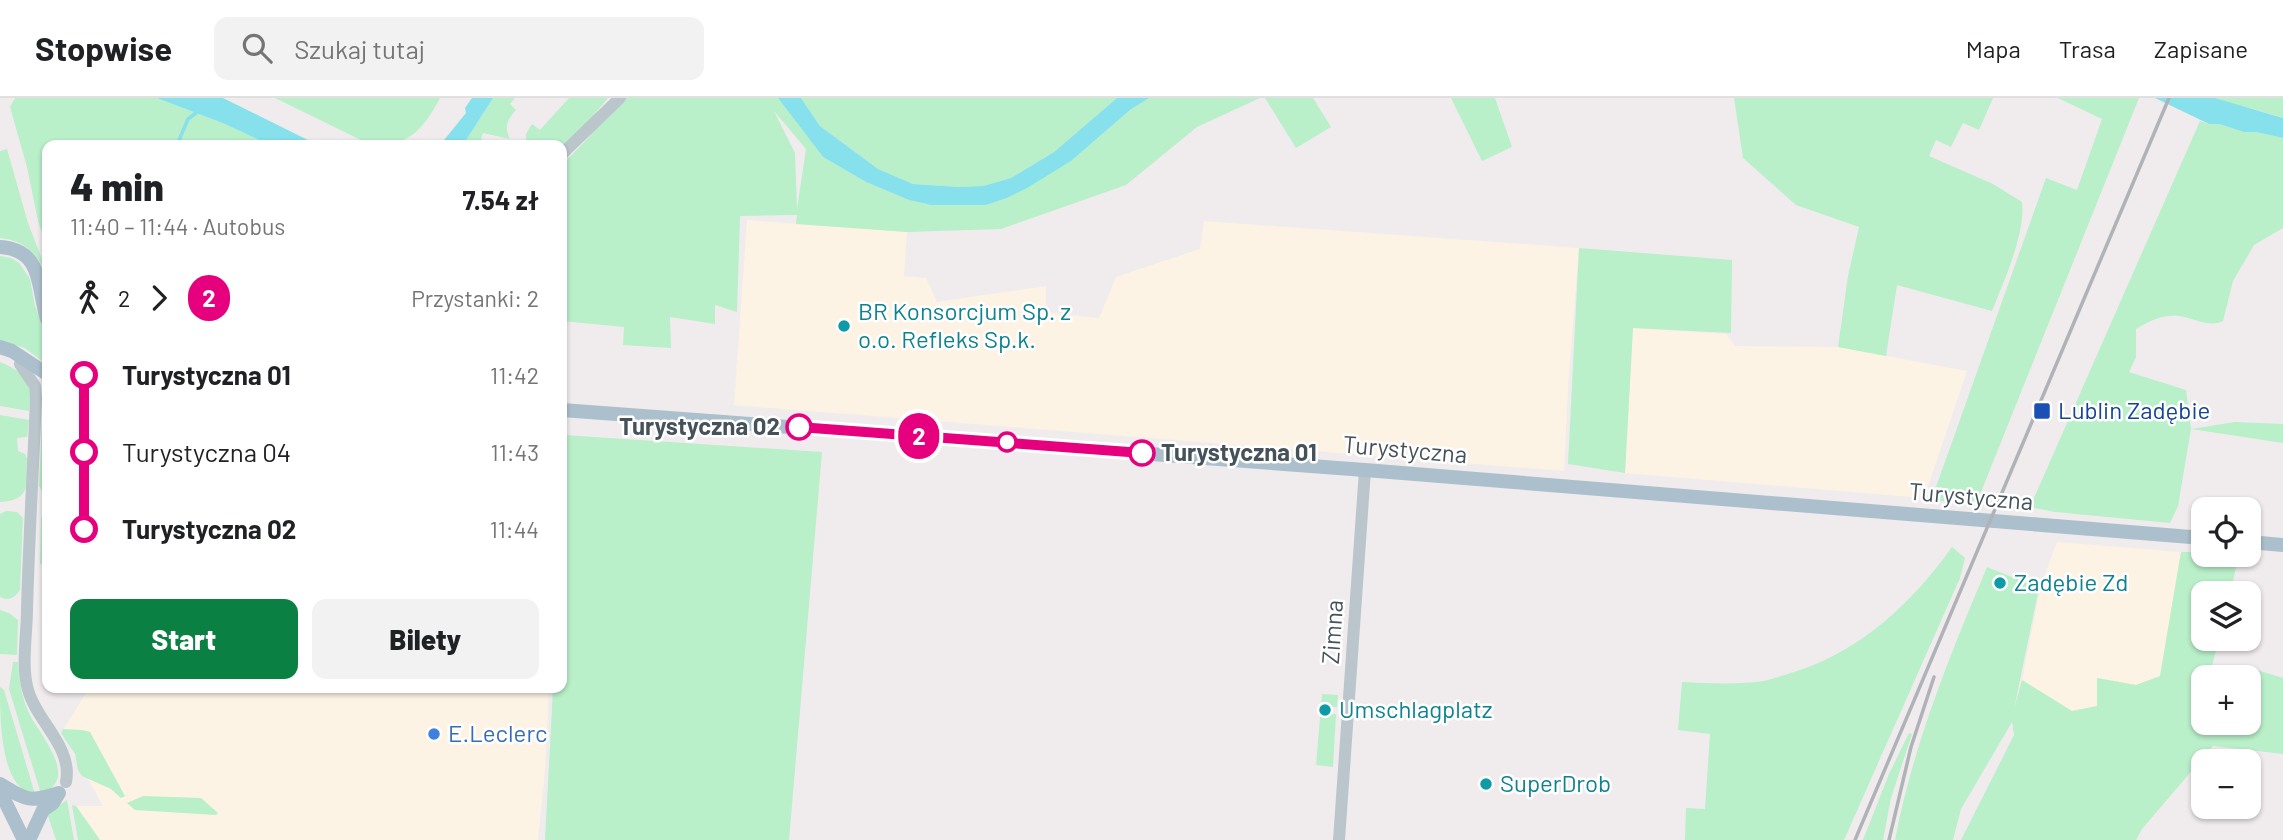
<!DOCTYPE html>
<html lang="pl">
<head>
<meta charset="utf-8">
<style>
  :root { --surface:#fff; --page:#f2f2f2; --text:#202124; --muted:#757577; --line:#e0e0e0; --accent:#0b8043 }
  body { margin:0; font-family:Barlow,sans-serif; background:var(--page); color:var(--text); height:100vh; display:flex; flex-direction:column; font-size:26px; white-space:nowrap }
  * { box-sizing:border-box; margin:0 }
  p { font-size:23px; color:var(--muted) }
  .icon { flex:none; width:38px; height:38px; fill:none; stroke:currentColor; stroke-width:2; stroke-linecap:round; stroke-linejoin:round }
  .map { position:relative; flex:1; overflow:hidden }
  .side { position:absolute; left:42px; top:42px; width:525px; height:553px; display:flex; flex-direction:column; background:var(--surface); border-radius:14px; box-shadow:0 2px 5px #0004 }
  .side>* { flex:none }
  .badge { padding:0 14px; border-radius:23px; font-size:24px; line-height:46px }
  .fabs { position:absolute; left:2191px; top:399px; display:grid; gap:14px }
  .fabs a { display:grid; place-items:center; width:70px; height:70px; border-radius:14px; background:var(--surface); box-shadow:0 2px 5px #0004; font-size:35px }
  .map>.badge { position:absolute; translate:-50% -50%; box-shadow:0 0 0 4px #fff }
  .legs { display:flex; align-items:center; gap:10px; height:77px; padding:0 28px; font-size:23px }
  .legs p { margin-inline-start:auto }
  .head { display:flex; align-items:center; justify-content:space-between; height:119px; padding:0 28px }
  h1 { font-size:38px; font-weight:800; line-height:52px }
  .primary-button { display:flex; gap:14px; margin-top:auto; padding:14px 28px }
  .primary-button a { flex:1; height:80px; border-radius:14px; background:var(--accent); color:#fff; font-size:28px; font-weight:800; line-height:80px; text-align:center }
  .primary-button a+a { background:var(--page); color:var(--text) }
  ul { padding:0 28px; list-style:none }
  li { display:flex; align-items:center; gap:24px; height:77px; font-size:26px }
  li i { display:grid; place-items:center; width:10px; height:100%; margin:0 9px; background:currentColor }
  li i::after { content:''; width:18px; height:18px; margin:-9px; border:5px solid; border-radius:50%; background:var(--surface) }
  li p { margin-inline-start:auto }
  li:first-child i { background:linear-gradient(#0000 50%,currentColor 0) }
  li:last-child i { background:linear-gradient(currentColor 50%,#0000 0) }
  header { display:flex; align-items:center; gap:42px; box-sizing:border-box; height:98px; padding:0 35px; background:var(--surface); border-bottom:2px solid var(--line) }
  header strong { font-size:33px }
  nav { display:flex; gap:38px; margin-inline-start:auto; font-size:24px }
  .search { width:490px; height:63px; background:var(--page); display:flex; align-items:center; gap:18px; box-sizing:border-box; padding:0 24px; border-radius:14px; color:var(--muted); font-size:26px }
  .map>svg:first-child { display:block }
  .commercial { fill:#fcf3e4 }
  .green { fill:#b9efc9; fill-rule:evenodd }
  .water { fill:#86e1ec }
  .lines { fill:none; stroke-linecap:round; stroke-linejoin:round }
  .stream { stroke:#86e1ec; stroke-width:3.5 }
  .minor { stroke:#bbc6cc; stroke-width:12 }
  .major { stroke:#acbfcc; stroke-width:14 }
  .rail { stroke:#afb3b7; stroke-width:3.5 }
  .line-1-casing { stroke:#fff; stroke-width:16 }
  .line-1 { stroke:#e6007e; stroke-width:10 }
  .culture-dot { fill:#0f9aa8; stroke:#fff; stroke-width:2.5 }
  .transit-dot { fill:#1a4fb4; stroke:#fff; stroke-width:2.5 }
  .stop-1-dot { fill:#fff; stroke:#e6007e; stroke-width:3.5 }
  .shop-dot { fill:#3f7fe0; stroke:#fff; stroke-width:2.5 }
  .labels { text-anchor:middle; stroke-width:5; stroke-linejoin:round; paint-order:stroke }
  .culture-label { font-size:24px; fill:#0d838f; stroke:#fff; text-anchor:start }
  .transit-label { font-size:24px; fill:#164399; stroke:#fff; text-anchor:start }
  .stop-label { font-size:24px; font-weight:bold; fill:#45525a; stroke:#fff; text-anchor:end }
  .street-label { font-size:24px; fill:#45525a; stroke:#fff }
  .shop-label { font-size:24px; fill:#366cbe; stroke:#fff; text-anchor:start }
</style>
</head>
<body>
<header>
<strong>Stopwise</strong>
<div class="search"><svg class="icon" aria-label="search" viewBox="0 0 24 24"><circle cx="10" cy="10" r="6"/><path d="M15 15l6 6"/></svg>Szukaj tutaj</div>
<nav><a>Mapa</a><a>Trasa</a><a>Zapisane</a></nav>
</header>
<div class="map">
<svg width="2283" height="742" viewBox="0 0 2283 742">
  <rect width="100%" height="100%" fill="#f0eced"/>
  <!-- commercial -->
  <g class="commercial">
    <path d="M747,122L907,134L904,178L926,180L937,204L1046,188V214L1099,220L1116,179L1200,151L1204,123L1579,150L1568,288L1564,373L734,307Z"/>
    <path d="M1633,230L1726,236L1735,248L1838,249L1967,273L1924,400L1625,375Z"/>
    <path d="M2057,444L2181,454L2160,578L2136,587L2098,580L2097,608L2072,613L2022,582L2041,487Z"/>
    <path d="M89,590H549L545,671L538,742H100L76,708H103L62,634Z"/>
  </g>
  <!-- green -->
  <g class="green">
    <path d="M15,0H157L225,26L270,47H47V149L38,123L27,69L10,9Z"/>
    <path d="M275,0H440C422,34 405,52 365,44Z"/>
    <path d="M493,0H515L510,6L516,12C507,22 504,29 510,41L483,35L481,41L497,47H479L475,44L474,47H463Z"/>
    <path d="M569,0H608L591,20L562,48L526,47V36L532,26L540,32Z"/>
    <path d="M622,0H778L823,59L866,84L909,102L931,107H986L1007,100L1071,63L1130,12L1149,0H1260L1197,29L1126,87L1001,131L907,134L796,126L797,117L740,118L737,214L715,207V226L670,219L671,250L623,247L624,229L562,223V67L591,37L590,27ZM774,13L806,51L797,111L795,55Z"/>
    <path d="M801,0H1117L1054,54L1011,80L983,88L959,89L913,86L878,71L820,28Z"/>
    <path d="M1265,0H1313L1331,29L1296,50Z"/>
    <path d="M1451,0H1495L1512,49L1482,63Z"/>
    <path d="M1734,0H1993L1979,32L1963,25L1951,49L1936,42L1929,58L1993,86L2022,104C2026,134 2004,183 1992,213L1897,187L1886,258L1838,249L1848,178L1859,129L1796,107L1743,60Z"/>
    <path d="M2058,0H2139L1977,404L1931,403L2046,80L2077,92L2102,21Z"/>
    <path d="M2215,0H2283V20C2261,12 2237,8 2215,0Z"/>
    <path d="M2200,23L2209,26H2219L2244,34H2256L2283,40V130L2254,147L2233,183L2223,223C2209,230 2194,220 2179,218C2163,216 2149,223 2136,231V259L2129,274L2186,292L2191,331L2235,324L2283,326V345L2191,331L2178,408L2170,425L2055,414L2030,409Z"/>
    <path d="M7,51L28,125L47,174V183C42,159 25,142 0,140V53Z"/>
    <path d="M1579,150L1732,162L1731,235L1633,230L1625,375L1568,366Z"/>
    <path d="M0,158L11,160L19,165L30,181L35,208L47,238V267L25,250L0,242Z"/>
    <path d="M0,264C26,275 33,285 29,313L0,308Z"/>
    <path d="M0,317L29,322L27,339L17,340L18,353L25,356L27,360C26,387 32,402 0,404Z"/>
    <path d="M42,324H47V396L43,395L39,388Z"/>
    <path d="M564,337L822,354L789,742H545L553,590H562V385Z"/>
    <path d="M47,412V467L40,466L41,420Z"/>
    <path d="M6,413L17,414L23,420L20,492C15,500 8,503 0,499V416Z"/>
    <path d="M1952,449L1965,460L1960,480L1844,742H1685L1686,710L1705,711L1710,636L1678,632L1682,584C1709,585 1736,587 1763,583C1773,581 1784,577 1794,574C1861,553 1912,505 1952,449Z"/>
    <path d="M2181,454H2203V457H2239L2230,495H2203V541H2219L2209,579H2203V625H2249V579H2225L2241,567L2283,580V656L2213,648L2142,731L2136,742H1961L2014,637L2012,624L1961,711L1953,742H1895C1913,647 1950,557 1987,469L2039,490L2014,611L2022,582L2072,613L2097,608V580L2136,587L2160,578Z"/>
    <path d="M0,512L9,515L18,522L17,557L0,556Z"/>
    <path d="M13,564H18C19,581 21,597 28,613C38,636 82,680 41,696L9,591Z"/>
    <path d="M0,589L4,592L35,696C0,693 0,620 0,589Z"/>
    <path d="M1322,596L1338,597L1337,609H1324L1323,615L1336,616L1333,669L1316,667Z"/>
    <path d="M63,631L82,632L90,634L125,698L121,700L111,691L82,678L78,672L75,656L61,635Z"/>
    <path d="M1909,635L1912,636L1891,700L1883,742H1863L1889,676Z"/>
    <path d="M143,698L201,700L218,715L216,717L135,712L127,705Z"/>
    <path d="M67,702L74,742H56L47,715Z"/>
    <path d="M72,707L76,708L100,742H78Z"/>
  </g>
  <!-- water -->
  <g class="water">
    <path d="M157,0H223L318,47H270L225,26Z"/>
    <path d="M472,0H493L463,47H440L466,15L465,10Z"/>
    <path d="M778,0H801L820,28L878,71L913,86L959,89L983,88L1011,80L1054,54L1117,0H1149L1130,12L1071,63L1027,90L1007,100L986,107H931L909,102L866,84L823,59Z"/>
    <path d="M2155,0H2215L2283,20V40L2256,34H2244L2219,26H2209Z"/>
  </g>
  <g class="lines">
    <!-- stream -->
    <path class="stream" d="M177,47L188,21L200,12"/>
    <!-- minor -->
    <g class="minor">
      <path d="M562,56L620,0"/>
      <path d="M22,259L20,266L35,288L36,301C33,371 29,441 27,511C27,537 21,567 28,592C37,624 73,649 66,684"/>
      <path d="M1339,742L1365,372"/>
    </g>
    <!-- major -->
    <g class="major">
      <path d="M0,149C44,152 37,190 47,221"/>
      <path d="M0,249L12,253L47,276"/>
      <path d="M562,312L1365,372L2203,440"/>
      <path d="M2249,444L2283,447"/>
      <path d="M0,686C26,702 29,705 59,695L53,705L43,712L29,742"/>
      <path d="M0,693L24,742"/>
    </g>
    <!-- rail -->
    <g class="rail">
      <path d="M1855,742L2169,0"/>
      <path d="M1889,742L1911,649L1934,579"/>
    </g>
  </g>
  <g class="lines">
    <!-- line-1 casing -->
    <g class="line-1-casing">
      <path id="line-1" d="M799,329L1142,355"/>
    </g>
    <!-- line-1 -->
    <use href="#line-1" class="line-1"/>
  </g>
  <!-- markers -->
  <g class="culture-dot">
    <circle cx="844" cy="228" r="7"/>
    <circle cx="2000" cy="485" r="7"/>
    <circle cx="1325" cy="612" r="7"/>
    <circle cx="1486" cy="686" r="7"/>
  </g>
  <rect class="transit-dot" x="2033" y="304" width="18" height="18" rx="3.5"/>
  <g class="stop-1-dot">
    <circle cx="799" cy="329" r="12"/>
    <circle cx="1007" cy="344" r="9"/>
    <circle cx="1142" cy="355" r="12"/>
  </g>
  <circle class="shop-dot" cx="434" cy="636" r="7"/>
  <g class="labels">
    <!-- culture labels -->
    <g class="culture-label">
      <text x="858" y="222">BR Konsorcjum Sp. z<tspan x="858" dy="28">o.o. Refleks Sp.k.</tspan></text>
      <text x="2014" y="493">Zadębie Zd</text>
      <text x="1339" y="620">Umschlagplatz</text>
      <text x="1500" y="694">SuperDrob</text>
    </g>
    <!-- transit labels -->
    <g class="transit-label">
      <text x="2058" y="321">Lublin Zadębie</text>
    </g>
    <!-- stop labels -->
    <g class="stop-label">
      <text x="780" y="337">Turystyczna 02</text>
      <text x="1161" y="363" text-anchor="start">Turystyczna 01</text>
    </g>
    <!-- street labels -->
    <g class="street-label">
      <text transform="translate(1405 352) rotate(5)" y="8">Turystyczna</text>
      <text transform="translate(1971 399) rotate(5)" y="8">Turystyczna</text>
      <text transform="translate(1333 534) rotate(-86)" y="8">Zimna</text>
    </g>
    <!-- shop labels -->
    <g class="shop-label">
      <text x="448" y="644">E.Leclerc</text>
    </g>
  </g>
</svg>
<div class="fabs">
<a><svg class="icon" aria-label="locate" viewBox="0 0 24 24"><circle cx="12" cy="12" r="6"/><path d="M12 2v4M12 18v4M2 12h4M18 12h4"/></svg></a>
<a><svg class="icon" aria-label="layers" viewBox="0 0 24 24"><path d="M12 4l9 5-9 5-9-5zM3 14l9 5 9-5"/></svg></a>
<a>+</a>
<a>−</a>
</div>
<b class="badge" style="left:919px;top:338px;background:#e6007e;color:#fff">2</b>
<section class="side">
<div class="head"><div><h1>4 min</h1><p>11:40 – 11:44 · Autobus</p></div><b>7.54 zł</b></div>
<div class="legs"><svg class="icon" aria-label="walk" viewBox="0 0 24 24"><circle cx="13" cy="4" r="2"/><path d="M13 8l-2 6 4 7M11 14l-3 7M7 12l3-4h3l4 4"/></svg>2<svg class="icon" aria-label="forward" viewBox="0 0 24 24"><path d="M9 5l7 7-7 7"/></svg><b class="badge" style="background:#e6007e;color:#fff">2</b><p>Przystanki: 2</p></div>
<ul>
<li><i style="color:#e6007e"></i><b>Turystyczna 01</b><p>11:42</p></li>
<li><i style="color:#e6007e"></i><span>Turystyczna 04</span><p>11:43</p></li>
<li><i style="color:#e6007e"></i><b>Turystyczna 02</b><p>11:44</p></li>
</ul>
<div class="primary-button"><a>Start</a><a>Bilety</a></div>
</section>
</div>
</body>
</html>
